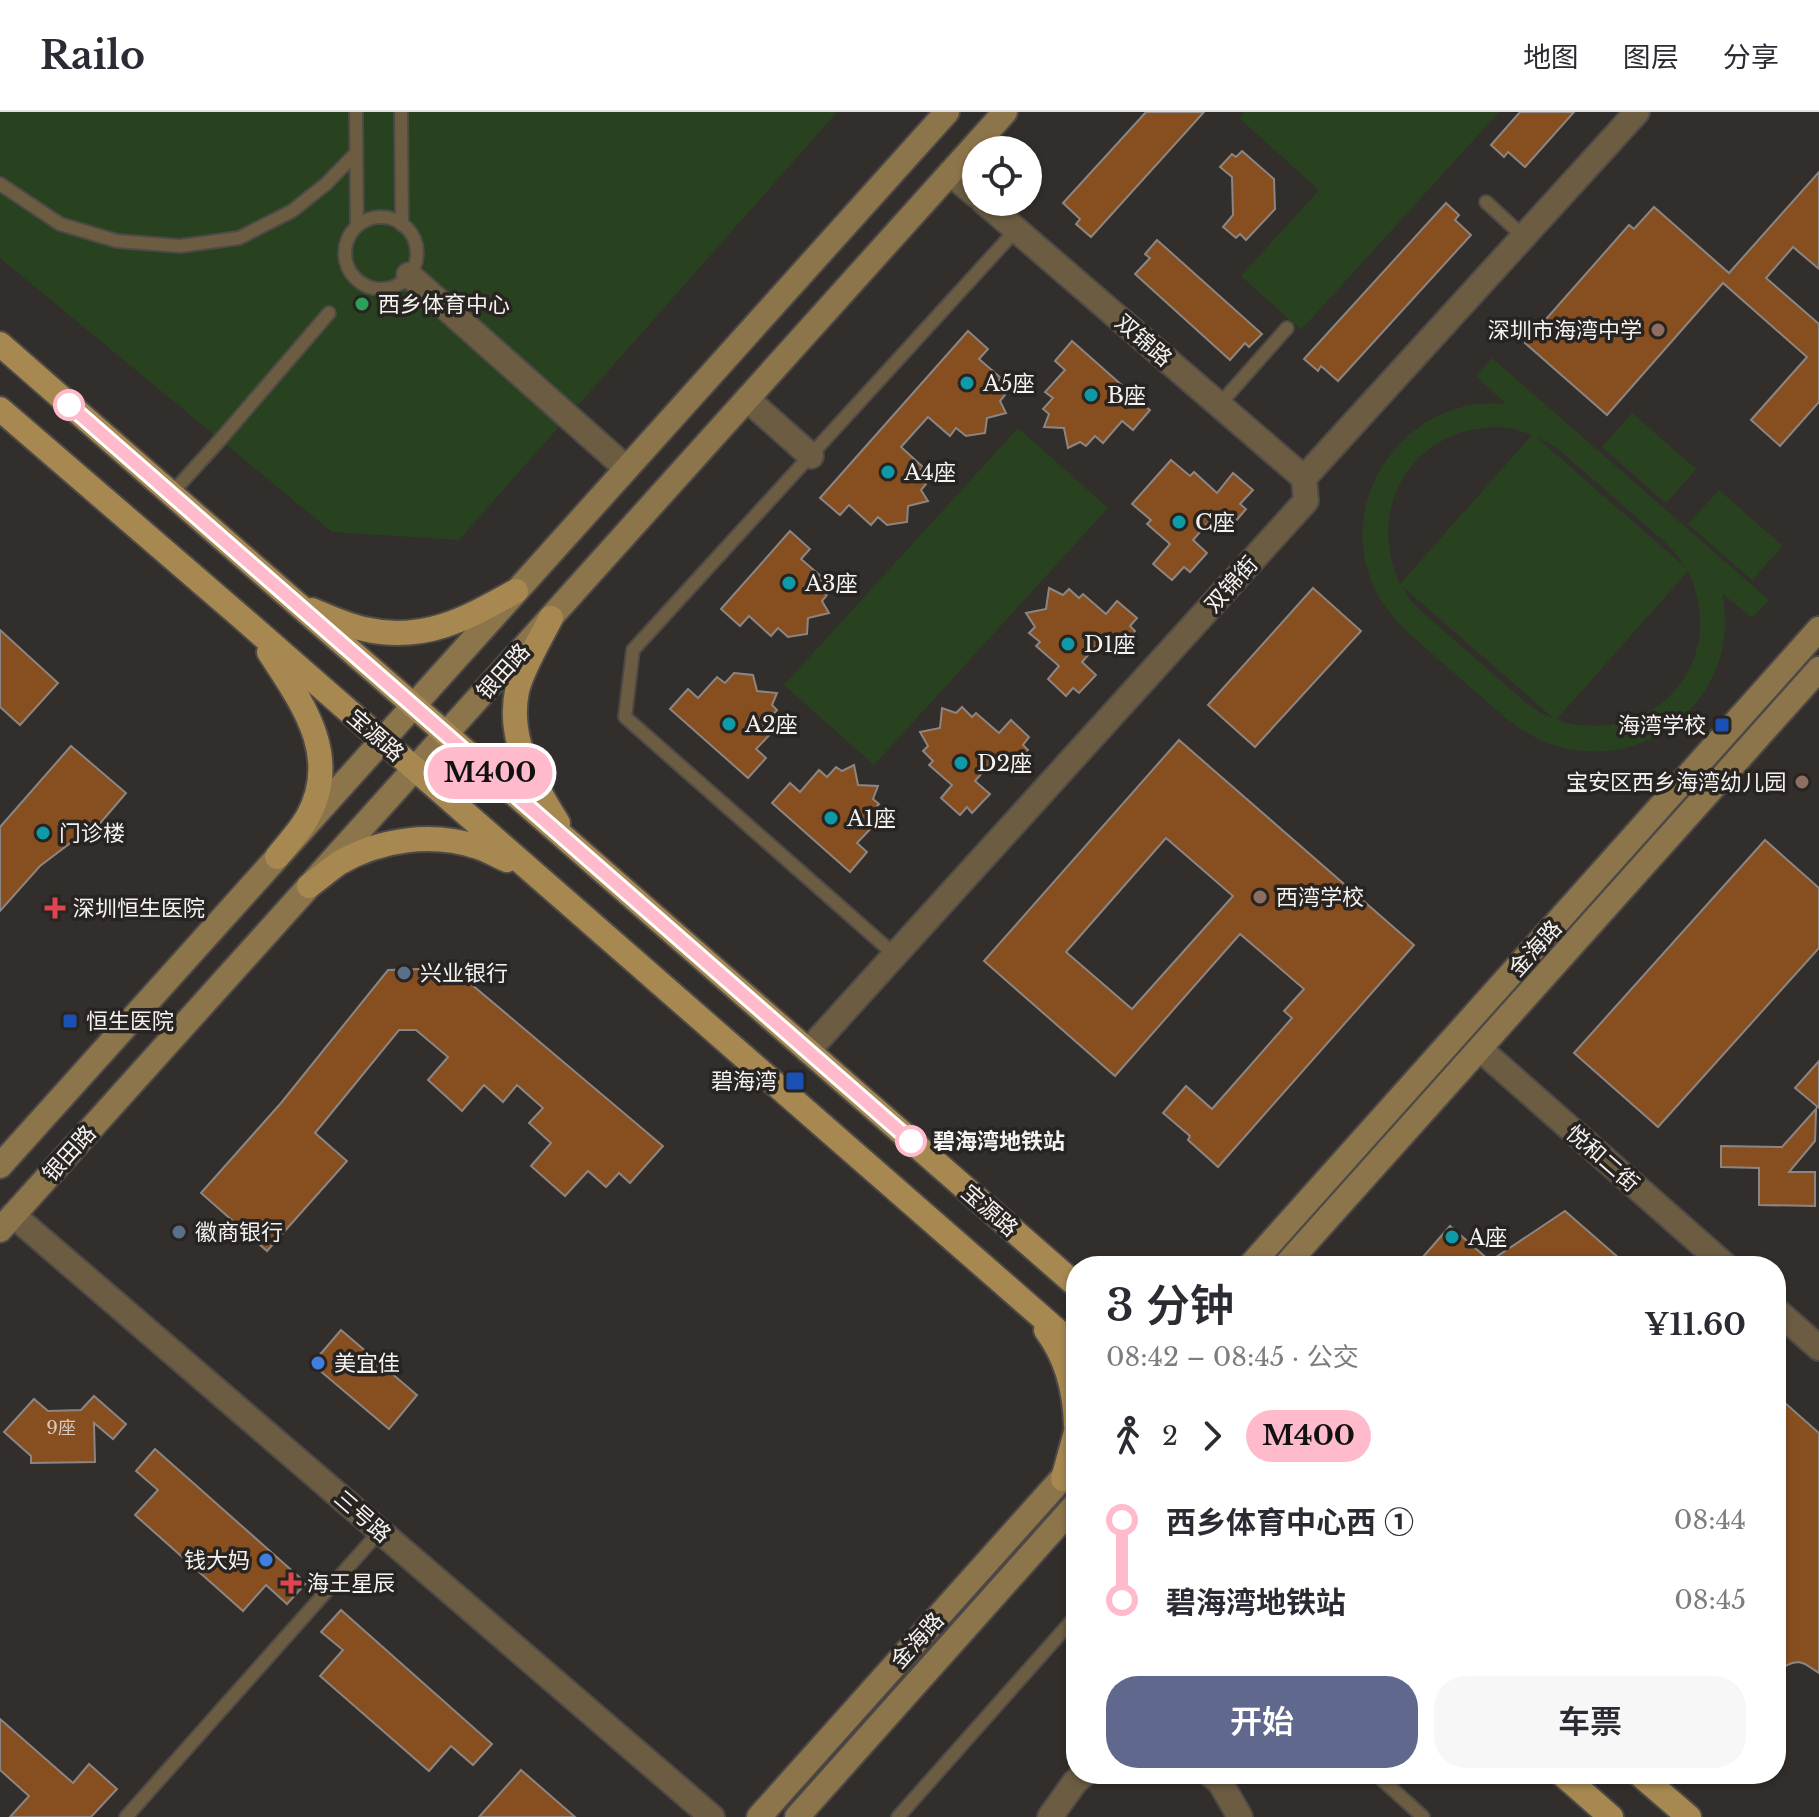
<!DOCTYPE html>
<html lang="zh">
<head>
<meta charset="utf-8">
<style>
  :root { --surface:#fff; --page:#f7f7f7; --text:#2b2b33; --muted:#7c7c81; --line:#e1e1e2; --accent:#61688e }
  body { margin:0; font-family:"Libre Baskerville","Noto Sans SC",serif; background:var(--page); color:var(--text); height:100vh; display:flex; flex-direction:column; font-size:30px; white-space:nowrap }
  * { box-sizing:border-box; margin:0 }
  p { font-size:26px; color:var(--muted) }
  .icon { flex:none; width:44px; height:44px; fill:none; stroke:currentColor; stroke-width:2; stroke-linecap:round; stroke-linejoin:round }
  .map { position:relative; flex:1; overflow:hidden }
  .panel { position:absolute; left:1066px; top:1144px; width:720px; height:528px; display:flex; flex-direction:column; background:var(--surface); border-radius:32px; box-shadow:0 2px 6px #0004 }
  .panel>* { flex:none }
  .badge { padding:0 16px; border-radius:26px; font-size:28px; line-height:52px }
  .buttons { position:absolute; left:962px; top:24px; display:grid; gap:16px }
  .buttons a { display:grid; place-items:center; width:80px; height:80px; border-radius:50%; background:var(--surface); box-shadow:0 2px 6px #0004; font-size:40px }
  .map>.badge { position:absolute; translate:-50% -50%; box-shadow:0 0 0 4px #fff }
  .legs { display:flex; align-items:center; gap:12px; height:88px; padding:0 40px; font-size:26px }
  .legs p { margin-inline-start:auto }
  .headline { display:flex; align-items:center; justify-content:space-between; height:136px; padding:0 40px }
  h1 { font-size:44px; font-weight:600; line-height:60px }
  .cta { display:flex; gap:16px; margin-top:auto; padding:16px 40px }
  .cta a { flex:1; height:92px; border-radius:32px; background:var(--accent); color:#fff; font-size:32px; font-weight:600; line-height:92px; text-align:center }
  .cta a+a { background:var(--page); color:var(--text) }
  ul { padding:0 40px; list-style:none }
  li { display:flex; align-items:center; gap:28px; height:80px; font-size:30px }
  li i { display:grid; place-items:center; width:12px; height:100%; margin:0 10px; background:currentColor }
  li i::after { content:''; width:20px; height:20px; margin:-10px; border:6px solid; border-radius:50%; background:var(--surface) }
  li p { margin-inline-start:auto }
  li:first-child i { background:linear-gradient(#0000 50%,currentColor 0) }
  li:last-child i { background:linear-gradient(currentColor 50%,#0000 0) }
  header { display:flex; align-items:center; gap:48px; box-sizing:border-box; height:112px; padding:0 40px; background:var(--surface); border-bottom:2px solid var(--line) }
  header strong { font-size:38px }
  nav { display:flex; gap:44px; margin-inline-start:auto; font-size:28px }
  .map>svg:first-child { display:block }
  .green { fill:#284220; fill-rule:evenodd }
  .building { fill:#874e20; stroke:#8b8683; stroke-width:2; fill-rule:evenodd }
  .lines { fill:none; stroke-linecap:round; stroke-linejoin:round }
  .lane-casing { stroke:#4d4947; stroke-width:16 }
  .street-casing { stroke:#4d4947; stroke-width:28 }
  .secondary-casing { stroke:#4d4947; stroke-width:28 }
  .primary-casing { stroke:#4d4947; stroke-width:28 }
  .lane { stroke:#6b5c42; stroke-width:12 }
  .street { stroke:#6b5c42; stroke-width:24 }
  .secondary { stroke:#8d754b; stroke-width:24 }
  .primary { stroke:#a78851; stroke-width:24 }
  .line-1-casing { stroke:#fff; stroke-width:18 }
  .line-1 { stroke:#fbc; stroke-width:12 }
  .leisure-dot { fill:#2e9e5b; stroke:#282421; stroke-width:3 }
  .education-dot { fill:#8d6e63; stroke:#282421; stroke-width:3 }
  .culture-dot { fill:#0f9aa8; stroke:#282421; stroke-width:3 }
  .stop-1-dot { fill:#fff; stroke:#fbc; stroke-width:4 }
  .transit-dot { fill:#1a4fb4; stroke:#282421; stroke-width:3 }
  .health-dot { fill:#e0444e; stroke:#282421; stroke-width:3 }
  .service-dot { fill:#5c6f8a; stroke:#282421; stroke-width:3 }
  .shop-dot { fill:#3f7fe0; stroke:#282421; stroke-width:3 }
  .labels { text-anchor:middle; stroke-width:7; stroke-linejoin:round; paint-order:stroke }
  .number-label { font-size:18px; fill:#dac9bc }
  .poi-label { font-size:22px; fill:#f5f2f0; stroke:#282421; text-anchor:start }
  .street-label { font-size:22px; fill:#f5f2f0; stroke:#282421 }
  .stop-label { font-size:22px; font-weight:bold; fill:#f5f2f0; stroke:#282421; text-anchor:start }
</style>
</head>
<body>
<header>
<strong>Railo</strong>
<nav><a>地图</a><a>图层</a><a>分享</a></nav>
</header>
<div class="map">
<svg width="1819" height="1705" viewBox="0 0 1819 1705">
  <rect width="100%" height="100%" fill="#322e2b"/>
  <!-- green -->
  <g class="green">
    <path d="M0,0H837L459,428L332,420L0,146Z"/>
    <path d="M1244,0H1499L1301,218L1241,164L1319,78L1239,6Z"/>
    <path d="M1492,246L1769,488L1752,506L1722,481C1742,573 1662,655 1569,637C1546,633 1527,622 1508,608L1406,519C1390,502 1376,485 1369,463C1340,375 1414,282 1506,292L1476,264ZM1496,315L1515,317L1532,323L1400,472C1372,413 1395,344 1459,321C1471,317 1483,316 1496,315ZM1536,325L1549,331L1564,342L1665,430L1677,443L1685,455ZM1688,459C1731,552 1652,637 1556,608ZM1403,475L1552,605V606L1539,600L1524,589L1423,501L1410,488Z"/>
    <path d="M1632,301L1696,357L1666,391L1602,335Z"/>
    <path d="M1018,316L1108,396L874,653L784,573Z"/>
    <path d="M1719,378L1783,434L1752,468L1688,412Z"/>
  </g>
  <!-- building -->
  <g class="building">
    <path d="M1146,0H1204L1091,125L1076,112L1080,107L1063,91Z"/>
    <path d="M1520,0H1574L1525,55L1508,40L1504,45L1491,33Z"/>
    <path d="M1242,39L1274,67L1275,97L1246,128L1240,122L1236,126L1223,115L1233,103L1232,65L1220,55L1232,42L1236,45Z"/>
    <path d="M1819,60V157L1793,135L1766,166L1819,212V290L1780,334L1751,308L1807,245L1723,171L1607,303L1525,231L1629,113L1634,117L1654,95L1729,161Z"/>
    <path d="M1446,91L1459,103L1455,108L1471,123L1338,269L1321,254L1318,259L1304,247Z"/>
    <path d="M1157,128L1262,222L1249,235L1245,231L1230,248L1135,162L1150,146L1145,142Z"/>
    <path d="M968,219L988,237L979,247L1001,266L994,274L1005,283L1000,289L1006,301L987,306L985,321L966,324L956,316L950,324L928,305L901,335L923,355L916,363L926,372L921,378L928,389L908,394L907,410L887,413L878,405L871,413L849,393L840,403L820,386Z"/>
    <path d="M1072,229L1150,298L1133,318L1122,309L1103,331L1095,324L1086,334L1080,330L1068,336L1064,316L1044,315L1049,302L1043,297L1053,286L1045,280L1065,258L1055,249Z"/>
    <path d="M1171,348L1190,364L1194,360L1217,381L1233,361L1253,378L1240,392L1246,397L1230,416L1215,403L1193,428L1207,441L1190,460L1184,455L1172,468L1153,452L1170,432L1147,412L1151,408L1132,392Z"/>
    <path d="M790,419L810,437L801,447L823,466L816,474L827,483L822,489L829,501L808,506L807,522L788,525L778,516L771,524L749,504L740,514L721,497Z"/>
    <path d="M1049,476L1063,483L1069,477L1079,486L1083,482L1106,502L1117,489L1137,506L1130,514L1135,519L1119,538L1104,525L1082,550L1096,563L1079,581L1073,576L1066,584L1048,567L1059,554L1036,534L1040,530L1029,521L1035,515L1026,501L1046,497Z"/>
    <path d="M1313,476L1361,519L1255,635L1208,593Z"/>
    <path d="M0,518L58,571L20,613L0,595Z"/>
    <path d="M734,561L753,563L757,579L777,581L772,593L777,598L768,609L776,616L756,637L766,646L748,666L670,597L688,577L698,586L717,565L725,571Z"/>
    <path d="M962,595L972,605L976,601L999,621L1011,608L1029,625L1023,633L1028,638L1012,657L997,644L975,669L990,682L972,701L967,695L960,703L941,686L952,673L929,653L933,649L923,639L928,634L920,620L940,616L942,596L956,601Z"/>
    <path d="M1179,628L1414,833L1218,1055L1188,1028L1190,1024L1163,1001L1186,974L1212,997L1292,906L1284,899L1304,877L1240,822L1115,964L984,849ZM1166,726L1233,784L1132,897L1066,840Z"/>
    <path d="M71,634L126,681L97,715L77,726L40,754L0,799V715Z"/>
    <path d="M854,653L858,673L878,674L873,687L879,692L869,703L877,710L857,731L867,740L850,760L772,691L790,671L800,680L819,658L827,665L836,655L842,659Z"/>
    <path d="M1765,728L1819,776V836L1658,1015L1574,941Z"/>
    <path d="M452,856L663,1034L630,1071L619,1061L606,1075L588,1059L565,1084L531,1054L551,1031L529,1011L543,996L517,973L503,990L484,973L462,999L428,968L448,945L416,918H399L315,1021L347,1049L267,1139L201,1081L281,991L388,858Z"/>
    <path d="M1819,949V996L1795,976Z"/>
    <path d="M1816,997L1815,1029L1789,1060H1815V1094L1759,1093V1056L1721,1055V1034L1782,1035Z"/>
    <path d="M1565,1099L1628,1154H1415L1450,1114L1490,1149Z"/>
    <path d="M341,1218L417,1283L389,1317L312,1252Z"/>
    <path d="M1776,1283L1819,1321V1561L1805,1552L1799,1550L1792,1551L1776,1558Z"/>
    <path d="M94,1284L126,1312L113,1327L94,1311L95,1350L31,1351V1344L4,1320L34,1287L48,1299L81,1298Z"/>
    <path d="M155,1337L306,1471L287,1492L266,1473L243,1499L135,1403L158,1378L136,1359Z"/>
    <path d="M341,1498L492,1632L473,1653L451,1634L429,1659L320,1564L343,1538L321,1520Z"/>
    <path d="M0,1607L73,1671L89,1652L117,1677L91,1705H10L29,1684L0,1658Z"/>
    <path d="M521,1658L575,1705H479Z"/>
  </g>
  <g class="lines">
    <!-- lane casing -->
    <g class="lane-casing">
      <g id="lane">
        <path d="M356,0L357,114"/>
        <path d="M401,0L402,113"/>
        <path d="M0,72L60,112L117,129L180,134L239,126L292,99L326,72L356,41"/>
        <path d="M1486,90L1524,125"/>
        <circle cx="381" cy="141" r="36"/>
        <path d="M1219,293L1287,216"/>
        <path d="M171,382L220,328L329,201"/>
        <path d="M895,843L625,605L633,538L1016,118"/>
        <path d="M1376,1662L1423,1705"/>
        <path d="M126,1705L380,1419"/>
        <path d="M898,1705L1076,1504"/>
      </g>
    </g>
    <!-- street casing -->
    <g class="street-casing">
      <g id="street">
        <path d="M950,61L976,83"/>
        <path d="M984,90L1304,366"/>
        <path d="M409,163L626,356"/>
        <path d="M747,287L811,344"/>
        <path d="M1480,937L1726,1154"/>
        <path d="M808,939L1306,389L1304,366L1637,0"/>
        <path d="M13,1103L712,1705"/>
        <path d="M1776,1198L1819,1236"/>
        <path d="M1210,1662L1220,1670L1240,1705"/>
        <path d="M1050,1705L1075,1670L1084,1662"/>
      </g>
    </g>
    <!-- secondary casing -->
    <g class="secondary-casing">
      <g id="secondary">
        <path d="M0,1054L947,0"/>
        <path d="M0,1118L1005,0"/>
        <path d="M1250,1154L1819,517"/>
        <path d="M1285,1154L1819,557"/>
        <path d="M759,1705L1074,1353"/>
        <path d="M797,1705L1076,1392"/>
      </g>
    </g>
    <!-- primary casing -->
    <g class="primary-casing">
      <g id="primary">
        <path d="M0,232L1076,1173"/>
        <path d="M0,297L240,504L1076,1235"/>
        <path d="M312,498C329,505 346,513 364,517C423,531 466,507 516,479"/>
        <path d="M551,506C541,526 522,557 517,579C507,628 533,671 558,711"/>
        <path d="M269,540C302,591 342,644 307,706C299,720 287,732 277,745"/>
        <path d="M309,774C319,767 329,758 339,751C381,727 432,720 478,735C488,738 497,744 507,748"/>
        <path d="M1046,1218C1067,1246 1075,1279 1076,1313"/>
        <path d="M1063,1367L1076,1320"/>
        <path d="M1562,1662L1611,1705"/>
        <path d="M1639,1662L1689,1705"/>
      </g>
    </g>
    <!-- lane -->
    <use href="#lane" class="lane"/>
    <!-- street -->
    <use href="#street" class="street"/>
    <!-- secondary -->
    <use href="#secondary" class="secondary"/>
    <!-- primary -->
    <use href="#primary" class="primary"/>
  </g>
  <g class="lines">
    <!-- line-1 casing -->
    <g class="line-1-casing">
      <path id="line-1" d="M69,293L911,1029"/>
    </g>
    <!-- line-1 -->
    <use href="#line-1" class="line-1"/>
  </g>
  <!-- markers -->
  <circle class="leisure-dot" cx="362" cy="192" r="8"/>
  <g class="education-dot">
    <circle cx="1658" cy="218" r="8"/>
    <circle cx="1802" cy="670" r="8"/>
    <circle cx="1260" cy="785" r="8"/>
  </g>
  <g class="culture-dot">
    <circle cx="967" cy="271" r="8"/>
    <circle cx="1091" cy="283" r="8"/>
    <circle cx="888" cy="360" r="8"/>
    <circle cx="1179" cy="410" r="8"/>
    <circle cx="789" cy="471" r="8"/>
    <circle cx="1068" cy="532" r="8"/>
    <circle cx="729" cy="612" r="8"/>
    <circle cx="961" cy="651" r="8"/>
    <circle cx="831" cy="706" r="8"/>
    <circle cx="43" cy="721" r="8"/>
    <circle cx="1452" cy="1125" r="8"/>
  </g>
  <g class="stop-1-dot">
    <circle cx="69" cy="293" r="14"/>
    <circle cx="911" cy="1029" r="14"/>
  </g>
  <g class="transit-dot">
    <rect x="1714" y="605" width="16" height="16" rx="4"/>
    <rect x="62" y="901" width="16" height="16" rx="4"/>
    <rect x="785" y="959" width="20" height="20" rx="4"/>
  </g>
  <g class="health-dot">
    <path d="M51 784h8v8h8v8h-8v8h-8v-8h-8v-8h8z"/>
    <path d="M287 1459h8v8h8v8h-8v8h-8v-8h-8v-8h8z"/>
  </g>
  <g class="service-dot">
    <circle cx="404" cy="861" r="8"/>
    <circle cx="179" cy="1120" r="8"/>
  </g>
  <g class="shop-dot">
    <circle cx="318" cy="1251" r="8"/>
    <circle cx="266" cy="1448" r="8"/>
  </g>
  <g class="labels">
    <!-- number labels -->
    <g class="number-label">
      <text x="61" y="1322">9座</text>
    </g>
    <!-- poi labels -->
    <g class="poi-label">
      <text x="378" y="200">西乡体育中心</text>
      <text x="1642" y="226" text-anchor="end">深圳市海湾中学</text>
      <text x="983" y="279">A5座</text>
      <text x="1107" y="291">B座</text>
      <text x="904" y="368">A4座</text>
      <text x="1195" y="418">C座</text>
      <text x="805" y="479">A3座</text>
      <text x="1084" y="540">D1座</text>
      <text x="745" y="620">A2座</text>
      <text x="1706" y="621" text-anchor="end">海湾学校</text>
      <text x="977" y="659">D2座</text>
      <text x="1786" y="678" text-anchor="end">宝安区西乡海湾幼儿园</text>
      <text x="847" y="714">A1座</text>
      <text x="59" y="729">门诊楼</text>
      <text x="1276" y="793">西湾学校</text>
      <text x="73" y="804">深圳恒生医院</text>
      <text x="420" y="869">兴业银行</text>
      <text x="86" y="917">恒生医院</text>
      <text x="777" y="977" text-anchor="end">碧海湾</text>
      <text x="195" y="1128">徽商银行</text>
      <text x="1468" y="1133">A座</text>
      <text x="334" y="1259">美宜佳</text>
      <text x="250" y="1456" text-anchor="end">钱大妈</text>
      <text x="307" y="1479">海王星辰</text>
    </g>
    <!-- street labels -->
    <g class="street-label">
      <text transform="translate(1144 228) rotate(41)" y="8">双锦路</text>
      <text transform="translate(1231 472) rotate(-48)" y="8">双锦街</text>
      <text transform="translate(503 559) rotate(-48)" y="8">银田路</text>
      <text transform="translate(376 623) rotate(41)" y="8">宝源路</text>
      <text transform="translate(1535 836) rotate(-48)" y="8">金海路</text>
      <text transform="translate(69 1041) rotate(-48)" y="8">银田路</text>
      <text transform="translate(1603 1046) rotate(41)" y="8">悦和二街</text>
      <text transform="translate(990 1098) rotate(41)" y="8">宝源路</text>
      <text transform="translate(363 1404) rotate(41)" y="8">三号路</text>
      <text transform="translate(917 1528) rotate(-48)" y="8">金海路</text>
    </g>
    <!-- stop labels -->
    <g class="stop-label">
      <text x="933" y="1037">碧海湾地铁站</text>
    </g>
  </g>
</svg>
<div class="buttons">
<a><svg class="icon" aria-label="locate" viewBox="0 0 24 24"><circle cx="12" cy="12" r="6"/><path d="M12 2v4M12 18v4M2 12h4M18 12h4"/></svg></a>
</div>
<b class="badge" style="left:490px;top:661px;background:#fbc;color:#111">M400</b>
<section class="panel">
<div class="headline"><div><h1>3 分钟</h1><p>08:42 – 08:45 · 公交</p></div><b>¥11.60</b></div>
<div class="legs"><svg class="icon" aria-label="walk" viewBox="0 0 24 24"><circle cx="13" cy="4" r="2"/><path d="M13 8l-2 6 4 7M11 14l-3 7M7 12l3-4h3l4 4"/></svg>2<svg class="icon" aria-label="forward" viewBox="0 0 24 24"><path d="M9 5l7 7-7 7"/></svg><b class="badge" style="background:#fbc;color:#111">M400</b></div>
<ul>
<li><i style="color:#fbc"></i><b>西乡体育中心西 ①</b><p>08:44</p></li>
<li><i style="color:#fbc"></i><b>碧海湾地铁站</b><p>08:45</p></li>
</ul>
<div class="cta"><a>开始</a><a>车票</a></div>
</section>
</div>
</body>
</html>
